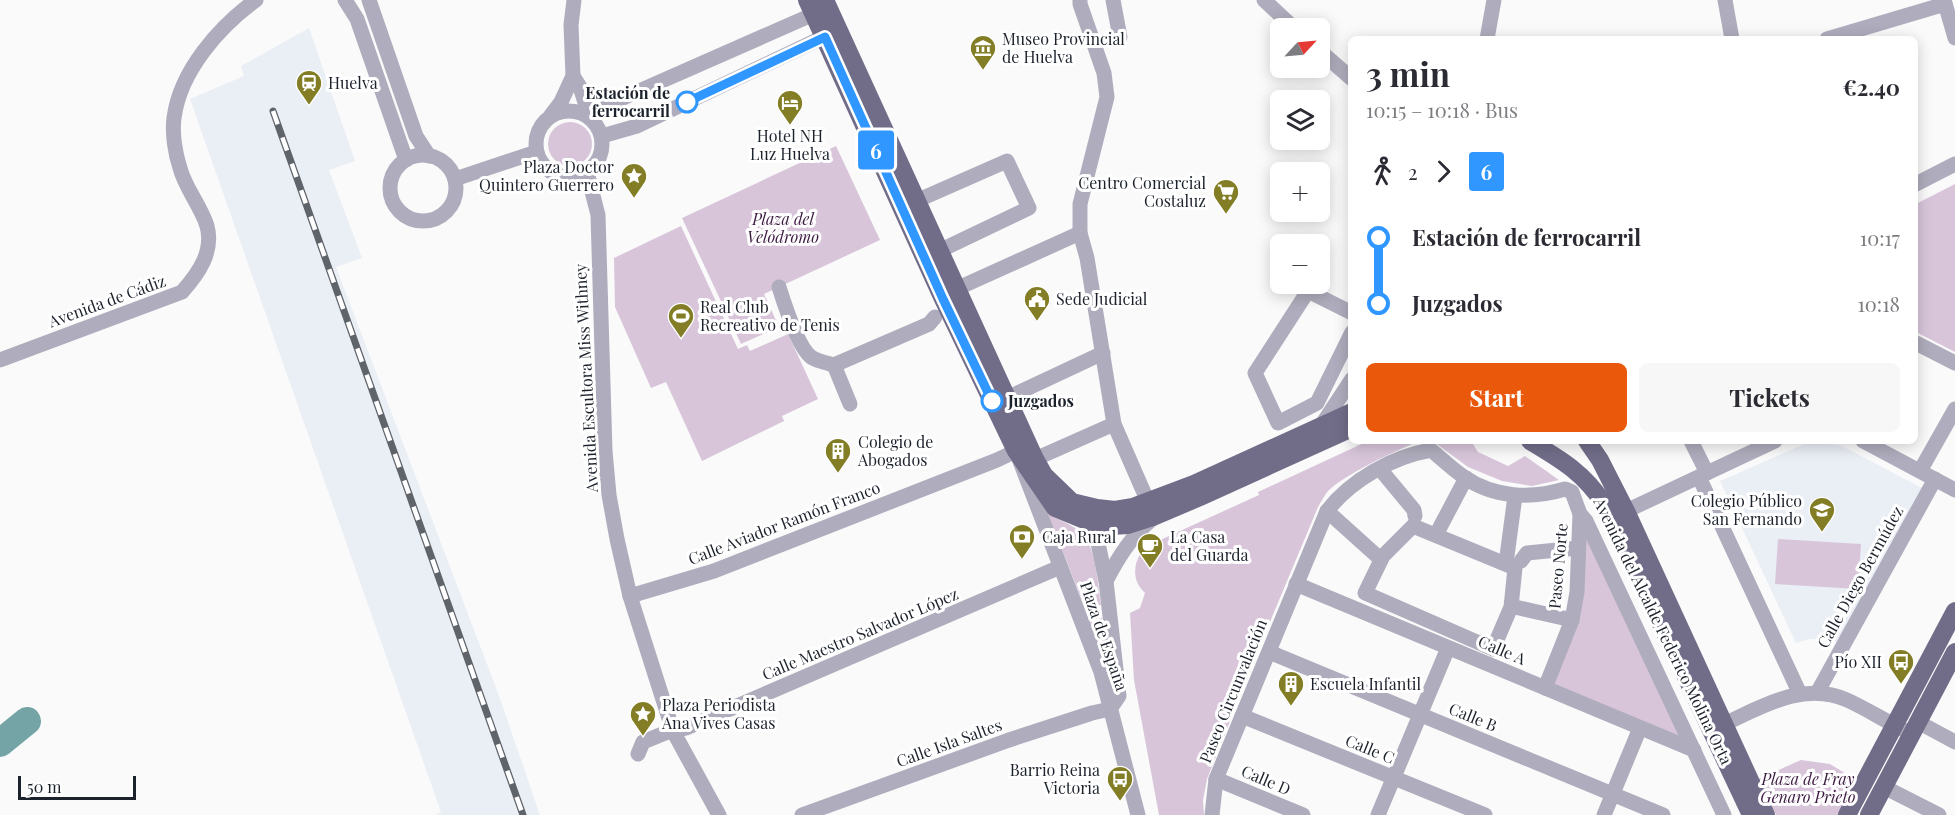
<!DOCTYPE html>
<html lang="en">
<head>
<meta charset="utf-8">
<style>
  :root { --surface:#fff; --page:#f7f7f7; --text:#2b2b33; --muted:#7c7c81; --accent:#ea580c }
  body { margin:0; font-family:"Playfair Display",serif; background:var(--page); color:var(--text); height:100vh; display:flex; flex-direction:column; font-size:22px; white-space:nowrap }
  * { box-sizing:border-box; margin:0 }
  p { font-size:20px; color:var(--muted) }
  .icon { flex:none; width:33px; height:33px; fill:none; stroke:currentColor; stroke-width:2; stroke-linecap:round; stroke-linejoin:round }
  .map { position:relative; flex:1; overflow:hidden }
  .sheet { position:absolute; left:1348px; top:36px; width:570px; height:408px; display:flex; flex-direction:column; background:var(--surface); border-radius:9px; box-shadow:0 3px 15px #0003 }
  .sheet>* { flex:none }
  .badge { padding:0 12px; border-radius:4px; font-size:21px; line-height:39px }
  .needle { width:39px; rotate:64deg }
  .controls { position:absolute; left:1270px; top:18px; display:grid; gap:12px }
  .controls a { display:grid; place-items:center; width:60px; height:60px; border-radius:9px; background:var(--surface); box-shadow:0 3px 15px #0003; font-size:30px }
  .scale { position:absolute; left:18px; bottom:15px; width:118px; box-sizing:border-box; padding-left:6px; border:3px solid #1c222c; border-top:0; font-size:16px; line-height:21px; white-space:nowrap; color:#1c222c; -webkit-text-stroke:4px #fff; paint-order:stroke }
  .map>.badge { position:absolute; translate:-50% -50%; box-shadow:0 0 0 3px #fff }
  .legs { display:flex; align-items:center; gap:9px; height:66px; padding:0 18px; font-size:20px }
  .legs p { margin-inline-start:auto }
  .headline { display:flex; align-items:center; justify-content:space-between; height:102px; padding:0 18px }
  h1 { font-size:33px; font-weight:700; line-height:45px }
  .button { display:flex; gap:12px; margin-top:auto; padding:12px 18px }
  .button a { flex:1; height:69px; border-radius:9px; background:var(--accent); color:#fff; font-size:24px; font-weight:700; line-height:69px; text-align:center }
  .button a+a { background:var(--page); color:var(--text) }
  ul { padding:0 18px; list-style:none }
  li { display:flex; align-items:center; gap:21px; height:66px; font-size:22px }
  li i { display:grid; place-items:center; width:9px; height:100%; margin:0 8px; background:currentColor }
  li i::after { content:''; width:15px; height:15px; margin:-8px; border:4px solid; border-radius:50%; background:var(--surface) }
  li p { margin-inline-start:auto }
  li:first-child i { background:linear-gradient(#0000 50%,currentColor 0) }
  li:last-child i { background:linear-gradient(currentColor 50%,#0000 0) }
  .map>svg:first-child { display:block }
  .built { fill:#eaeef5 }
  .green { fill:#d8c5da }
  .lines { fill:none; stroke-linecap:round; stroke-linejoin:round }
  .river { stroke:#74a4a6; stroke-width:28 }
  .minor { stroke:#afadbd; stroke-width:15 }
  .major { stroke:#716d89; stroke-width:18 }
  .rail-casing { stroke:#5f636a; stroke-width:7 }
  .rail { stroke:#fff; stroke-width:4.5; stroke-dasharray:14; stroke-linecap:butt }
  .line-1-casing { stroke:#fff; stroke-width:14 }
  .line-1 { stroke:#2f97ff; stroke-width:9 }
  .stop-1-dot { fill:#fff; stroke:#2f97ff; stroke-width:3 }
  .labels { text-anchor:middle; stroke-width:6; stroke-linejoin:round; paint-order:stroke }
  .poi-label { font-size:16px; fill:#1c222c; stroke:#fff; text-anchor:start }
  .stop-label { font-size:16px; font-weight:bold; fill:#1c222c; stroke:#fff; text-anchor:end }
  .park-label { font-size:16px; font-style:italic; fill:#3c1941; stroke:#fff }
  .street-label { font-size:16px; fill:#1c222c; stroke:#fff }
</style>
</head>
<body>
<div class="map">
<svg width="1955" height="815" viewBox="0 0 1955 815">
  <rect width="100%" height="100%" fill="#fafafa"/>
  <!-- built -->
  <g class="built">
    <path d="M309,28L355,161L329,170L362,258L336,267L498,693L540,815H435L441,812L190,99L244,76L241,66Z"/>
    <path d="M1809,442L1840,445L1924,489L1840,643L1821,639H1809L1796,643L1720,481Z"/>
  </g>
  <!-- green -->
  <g class="green">
    <circle cx="570" cy="144" r="22"/>
    <path d="M836,146L880,240L764,294L779,327L741,344L682,218Z"/>
    <path d="M1955,184V352L1916,332V204Z"/>
    <path d="M681,226L738,349L747,345L750,351L788,334L818,399L782,416L784,421L702,461L666,382L651,388L615,307L614,258Z"/>
    <path d="M1368,441H1420C1396,450 1346,474 1328,491C1324,496 1321,502 1318,507L1259,648L1207,779L1203,800L1204,815H1159L1134,680L1130,613L1140,608L1145,593C1126,576 1137,549 1156,538L1158,541L1259,495L1258,492Z"/>
    <path d="M1426,441H1471L1478,452L1508,466L1525,456L1559,480L1532,486L1502,481L1468,467L1434,442Z"/>
    <path d="M1048,514C1058,519 1072,525 1081,532C1096,545 1098,586 1101,605L1085,608Z"/>
    <path d="M1587,534L1684,741L1551,685L1583,537Z"/>
    <path d="M1778,539L1861,544L1858,589L1775,584Z"/>
    <path d="M1102,618L1110,671H1108L1089,620Z"/>
    <path d="M1801,760L1830,764L1856,780L1838,815H1776L1758,779Z"/>
  </g>
  <g class="lines">
    <!-- river -->
    <path class="river" d="M0,743L27,721"/>
    <!-- minor -->
    <g class="minor">
      <path d="M345,0L357,19L406,160"/>
      <path d="M369,0L416,136L429,156"/>
      <path d="M1080,0V4L1104,73L1107,97L1080,204V233L1087,258L1114,424L1148,502"/>
      <path d="M1113,0L1120,37"/>
      <path d="M1264,0L1294,28"/>
      <path d="M1725,0L1732,39"/>
      <path d="M1944,0L1955,38"/>
      <path d="M1487,39L1494,0"/>
      <path d="M1827,39L1945,4"/>
      <path d="M1320,51L1352,79"/>
      <path d="M573,76L580,87L590,118"/>
      <path d="M605,106L814,14"/>
      <circle cx="569" cy="144" r="33"/>
      <path d="M551,115L561,102L573,76L571,25L574,0"/>
      <path d="M602,136L637,126L834,32"/>
      <circle cx="423" cy="188" r="33"/>
      <path d="M587,172L598,215L605,451L609,495L617,539L630,596L673,731L719,815"/>
      <path d="M455,179L536,152"/>
      <path d="M1916,184L1955,164"/>
      <path d="M916,201L1007,161L1029,208L939,251"/>
      <path d="M779,287C784,303 798,347 811,357C817,361 827,363 834,365"/>
      <path d="M956,289L1080,233"/>
      <path d="M1352,313L1308,291L1255,373L1278,423L1317,403L1352,332"/>
      <path d="M1916,343L1955,363"/>
      <path d="M0,360L182,292C198,274 214,252 207,226C201,206 185,188 180,168C175,153 172,133 174,118C180,71 219,27 256,0"/>
      <path d="M834,365L929,324L935,317"/>
      <path d="M834,365L850,404"/>
      <path d="M1007,398L1103,353"/>
      <path d="M1321,426L1352,379"/>
      <path d="M1691,441L1707,473"/>
      <path d="M1863,441L1955,490"/>
      <path d="M1035,459L1114,424"/>
      <path d="M1380,469L1414,510L1415,516"/>
      <path d="M1920,471L1955,409"/>
      <path d="M1699,477L1800,694"/>
      <path d="M1327,511L1377,556"/>
      <path d="M1626,511L1775,441"/>
      <path d="M1096,516L1094,524L1106,581L1119,696L1110,709"/>
      <path d="M1413,526L1515,568L1511,607L1493,649L1365,593L1383,556Z"/>
      <path d="M1438,531L1466,478"/>
      <path d="M1507,556L1515,496"/>
      <path d="M1521,561L1527,553L1578,548"/>
      <path d="M1106,581C1119,556 1131,537 1152,519"/>
      <path d="M1296,584L1694,750"/>
      <path d="M630,596L714,571L997,460L1016,451L1101,672L1138,815"/>
      <path d="M1515,607L1572,620"/>
      <path d="M1269,652L1663,815"/>
      <path d="M1545,688L1572,620L1577,592L1580,514"/>
      <path d="M1817,693L1935,479"/>
      <path d="M1242,716L1485,815"/>
      <path d="M1918,722L1955,742"/>
      <path d="M1724,724C1763,706 1804,681 1847,700C1867,709 1885,721 1904,730"/>
      <path d="M638,754L643,742L665,733L686,728L1060,567"/>
      <path d="M1216,779L1303,815"/>
      <path d="M1884,787L1939,815"/>
      <path d="M802,815L1009,740L1092,713L1110,709"/>
      <path d="M1212,815L1216,779L1327,511C1351,480 1392,457 1431,450C1442,459 1452,469 1464,477C1494,498 1532,499 1565,489L1572,492L1580,514L1586,521L1724,815"/>
      <path d="M1378,815L1448,648"/>
      <path d="M1604,815L1640,728"/>
    </g>
    <!-- major -->
    <g class="major">
      <path d="M807,0L943,299L1016,451L1055,508L1094,524L1112,526L1128,525L1153,517L1200,497L1352,428"/>
      <path d="M825,0L1035,459L1044,475L1072,502L1097,508L1115,510L1133,507L1194,484L1352,412"/>
      <path d="M1530,441C1562,460 1584,473 1605,505L1751,815"/>
      <path d="M1587,441L1600,460L1626,511L1766,815"/>
      <path d="M1847,815L1955,611"/>
      <path d="M1869,815L1955,652"/>
    </g>
    <!-- rail casing -->
    <g class="rail-casing">
      <path id="rail" d="M273,111L523,815"/>
    </g>
    <!-- rail -->
    <use href="#rail" class="rail"/>
  </g>
  <g class="lines">
    <!-- line-1 casing -->
    <g class="line-1-casing">
      <path id="line-1" d="M687,102L825,37L943,299L992,401"/>
    </g>
    <!-- line-1 -->
    <use href="#line-1" class="line-1"/>
  </g>
  <!-- icons -->
  <defs>
    <g id="museum-pin" transform="scale(1.35)"><path d="M0 17L-7.5 6A9.5 9.5 0 1 1 7.5 6Z" fill="#837e25" stroke="#fff"/><path d="M0-6L6-3V-2H-6V-3ZM-5-1h2V3h-2ZM-1-1h2V3h-2ZM3-1h2V3H3ZM-6 4H6V6H-6Z" fill="#fff"/></g>
    <g id="station-pin" transform="scale(1.35)"><path d="M0 17L-7.5 6A9.5 9.5 0 1 1 7.5 6Z" fill="#837e25" stroke="#fff"/><path d="M-3-6H3Q5-6 5-4V2Q5 4 3 4L4.5 6H3L1.5 4h-3L-3 6H-4.5L-3 4Q-5 4-5 2V-4Q-5-6-3-6ZM-3.5-4v3h7v-3ZM-3.5 1v1.5H-2V1ZM2 1v1.5H3.5V1Z" fill="#fff"/></g>
    <g id="hotel-pin" transform="scale(1.35)"><path d="M0 17L-7.5 6A9.5 9.5 0 1 1 7.5 6Z" fill="#837e25" stroke="#fff"/><path d="M-6-4.5h1.5V1H6V5H4.5V3h-9V5H-6ZM-4 0a1.8 1.8 0 1 1 3.6 0ZM.5 0V-2.5h3Q6-2.5 6 0Z" fill="#fff"/></g>
    <g id="sight-pin" transform="scale(1.35)"><path d="M0 17L-7.5 6A9.5 9.5 0 1 1 7.5 6Z" fill="#837e25" stroke="#fff"/><path d="M0-6L1.8-2.2L6-1.7L2.9 1.2L3.7 5.4L0 3.3L-3.7 5.4L-2.9 1.2L-6-1.7L-1.8-2.2Z" fill="#fff"/></g>
    <g id="supermarket-pin" transform="scale(1.35)"><path d="M0 17L-7.5 6A9.5 9.5 0 1 1 7.5 6Z" fill="#837e25" stroke="#fff"/><path d="M-6-5.5h2.5l.6 2H6L4.5 2H-2.5L-4.4-4H-6ZM-1.5 3.2a1.3 1.3 0 1 0 .1 0ZM3 3.2a1.3 1.3 0 1 0 .1 0Z" fill="#fff"/></g>
    <g id="civic-pin" transform="scale(1.35)"><path d="M0 17L-7.5 6A9.5 9.5 0 1 1 7.5 6Z" fill="#837e25" stroke="#fff"/><path d="M-.6-6.5H3V-4.5H.6V-3L4-1V1h2V6H-6V1h2V-1L-.6-3ZM-1.2 2.5V6h2.4V2.5Z" fill="#fff"/></g>
    <g id="stadium-pin" transform="scale(1.35)"><path d="M0 17L-7.5 6A9.5 9.5 0 1 1 7.5 6Z" fill="#837e25" stroke="#fff"/><path d="M0-5a6.5 5 0 1 0 0 10a6.5 5 0 1 0 0-10ZM-3.5-1.8h7v3.6h-7Z" fill="#fff"/></g>
    <g id="building-pin" transform="scale(1.35)"><path d="M0 17L-7.5 6A9.5 9.5 0 1 1 7.5 6Z" fill="#837e25" stroke="#fff"/><path d="M-4-6H4V6H1V3H-1V6H-4ZM-2.5-4.3h1.7v1.8h-1.7ZM.8-4.3h1.7v1.8H.8ZM-2.5-1h1.7V.8h-1.7ZM.8-1h1.7V.8H.8Z" fill="#fff"/></g>
    <g id="school-pin" transform="scale(1.35)"><path d="M0 17L-7.5 6A9.5 9.5 0 1 1 7.5 6Z" fill="#837e25" stroke="#fff"/><path d="M0-5L7-2L0 1L-7-2ZM-4 1L0 2.5L4 1V4Q0 6-4 4Z" fill="#fff"/></g>
    <g id="bank-pin" transform="scale(1.35)"><path d="M0 17L-7.5 6A9.5 9.5 0 1 1 7.5 6Z" fill="#837e25" stroke="#fff"/><path d="M-6-4H6V4H-6ZM0-2.3a2.3 2.3 0 1 0 0 4.6a2.3 2.3 0 1 0 0-4.6Z" fill="#fff"/></g>
    <g id="cafe-pin" transform="scale(1.35)"><path d="M0 17L-7.5 6A9.5 9.5 0 1 1 7.5 6Z" fill="#837e25" stroke="#fff"/><path d="M-5.5-4.5H6V0H3Q3 3.5 0 3.5H-2.5Q-5.5 3.5-5.5 0ZM3-3.2v2h1.7v-2ZM-6 4.5H4V6H-6Z" fill="#fff"/></g>
    <g id="bus-pin" transform="scale(1.35)"><path d="M0 17L-7.5 6A9.5 9.5 0 1 1 7.5 6Z" fill="#837e25" stroke="#fff"/><path d="M-5-6H5V4H4V6H2V4H-2V6H-4V4H-5ZM-3.5-4V0h7V-4ZM-3.5 1.2v1.5H-2V1.2ZM2 1.2v1.5H3.5V1.2Z" fill="#fff"/></g>
  </defs>
  <g fill-rule="evenodd">
    <use href="#museum-pin" x="983" y="48"/>
    <use href="#station-pin" x="309" y="83"/>
    <use href="#hotel-pin" x="790" y="103"/>
    <use href="#sight-pin" x="634" y="176"/>
    <use href="#supermarket-pin" x="1226" y="192"/>
    <use href="#civic-pin" x="1037" y="299"/>
    <use href="#stadium-pin" x="681" y="316"/>
    <use href="#building-pin" x="838" y="451"/>
    <use href="#school-pin" x="1822" y="510"/>
    <use href="#bank-pin" x="1022" y="537"/>
    <use href="#cafe-pin" x="1150" y="546"/>
    <use href="#bus-pin" x="1901" y="662"/>
    <use href="#building-pin" x="1291" y="684"/>
    <use href="#sight-pin" x="643" y="714"/>
    <use href="#bus-pin" x="1120" y="779"/>
  </g>
  <!-- markers -->
  <g class="stop-1-dot">
    <circle cx="687" cy="102" r="10"/>
    <circle cx="992" cy="401" r="10"/>
  </g>
  <g class="labels">
    <!-- poi labels -->
    <g class="poi-label">
      <text x="1002" y="45">Museo Provincial<tspan x="1002" dy="18">de Huelva</tspan></text>
      <text x="328" y="89">Huelva</text>
      <text x="790" y="142" text-anchor="middle">Hotel NH<tspan x="790" dy="18">Luz Huelva</tspan></text>
      <text x="614" y="173" text-anchor="end">Plaza Doctor<tspan x="614" dy="18">Quintero Guerrero</tspan></text>
      <text x="1206" y="189" text-anchor="end">Centro Comercial<tspan x="1206" dy="18">Costaluz</tspan></text>
      <text x="1056" y="305">Sede Judicial</text>
      <text x="700" y="313">Real Club<tspan x="700" dy="18">Recreativo de Tenis</tspan></text>
      <text x="858" y="448">Colegio de<tspan x="858" dy="18">Abogados</tspan></text>
      <text x="1802" y="507" text-anchor="end">Colegio Público<tspan x="1802" dy="18">San Fernando</tspan></text>
      <text x="1042" y="543">Caja Rural</text>
      <text x="1170" y="543">La Casa<tspan x="1170" dy="18">del Guarda</tspan></text>
      <text x="1882" y="668" text-anchor="end">Pío XII</text>
      <text x="1310" y="690">Escuela Infantil</text>
      <text x="662" y="711">Plaza Periodista<tspan x="662" dy="18">Ana Vives Casas</tspan></text>
      <text x="1100" y="776" text-anchor="end">Barrio Reina<tspan x="1100" dy="18">Victoria</tspan></text>
    </g>
    <!-- stop labels -->
    <g class="stop-label">
      <text x="670" y="99">Estación de<tspan x="670" dy="18">ferrocarril</tspan></text>
      <text x="1008" y="407" text-anchor="start">Juzgados</text>
    </g>
    <!-- park labels -->
    <g class="park-label">
      <text x="783" y="225">Plaza del<tspan x="783" dy="18">Velódromo</tspan></text>
      <text x="1808" y="785">Plaza de Fray<tspan x="1808" dy="18">Genaro Prieto</tspan></text>
    </g>
    <!-- street labels -->
    <g class="street-label">
      <text transform="translate(107 301) rotate(-20)" y="6">Avenida de Cádiz</text>
      <text transform="translate(586 378) rotate(-93)" y="6">Avenida Escultora Miss Withney</text>
      <text transform="translate(784 523) rotate(-21)" y="6">Calle Aviador Ramón Franco</text>
      <text transform="translate(1558 566) rotate(-85)" y="6">Paseo Norte</text>
      <text transform="translate(1860 577) rotate(-61)" y="6">Calle Diego Bermúdez</text>
      <text transform="translate(1663 631) rotate(64)" y="6">Avenida del Alcalde Federico Molina Orta</text>
      <text transform="translate(860 634) rotate(-23)" y="6">Calle Maestro Salvador López</text>
      <text transform="translate(1104 636) rotate(71)" y="6">Plaza de España</text>
      <text transform="translate(1502 650) rotate(23)" y="6">Calle A</text>
      <text transform="translate(1233 691) rotate(-68)" y="6">Paseo Circunvalación</text>
      <text transform="translate(1473 717) rotate(22)" y="6">Calle B</text>
      <text transform="translate(949 743) rotate(-20)" y="6">Calle Isla Saltes</text>
      <text transform="translate(1370 749) rotate(22)" y="6">Calle C</text>
      <text transform="translate(1266 780) rotate(23)" y="6">Calle D</text>
    </g>
  </g>
</svg>
<div class="controls">
<a><svg class="needle" viewBox="-14 -14 28 28"><path d="M0-13l5 13h-10z" fill="#e53935"/><path d="M0 13l5-13h-10z" fill="#7c7c81"/></svg></a>
<a><svg class="icon" aria-label="layers" viewBox="0 0 24 24"><path d="M12 4l9 5-9 5-9-5zM3 14l9 5 9-5"/></svg></a>
<a>+</a>
<a>−</a>
</div>
<div class="scale">50 m</div>
<b class="badge" style="left:876px;top:150px;background:#2f97ff;color:#fff">6</b>
<section class="sheet">
<div class="headline"><div><h1>3 min</h1><p>10:15 – 10:18 · Bus</p></div><b>€2.40</b></div>
<div class="legs"><svg class="icon" aria-label="walk" viewBox="0 0 24 24"><circle cx="13" cy="4" r="2"/><path d="M13 8l-2 6 4 7M11 14l-3 7M7 12l3-4h3l4 4"/></svg>2<svg class="icon" aria-label="forward" viewBox="0 0 24 24"><path d="M9 5l7 7-7 7"/></svg><b class="badge" style="background:#2f97ff;color:#fff">6</b></div>
<ul>
<li><i style="color:#2f97ff"></i><b>Estación de ferrocarril</b><p>10:17</p></li>
<li><i style="color:#2f97ff"></i><b>Juzgados</b><p>10:18</p></li>
</ul>
<div class="button"><a>Start</a><a>Tickets</a></div>
</section>
</div>
</body>
</html>
